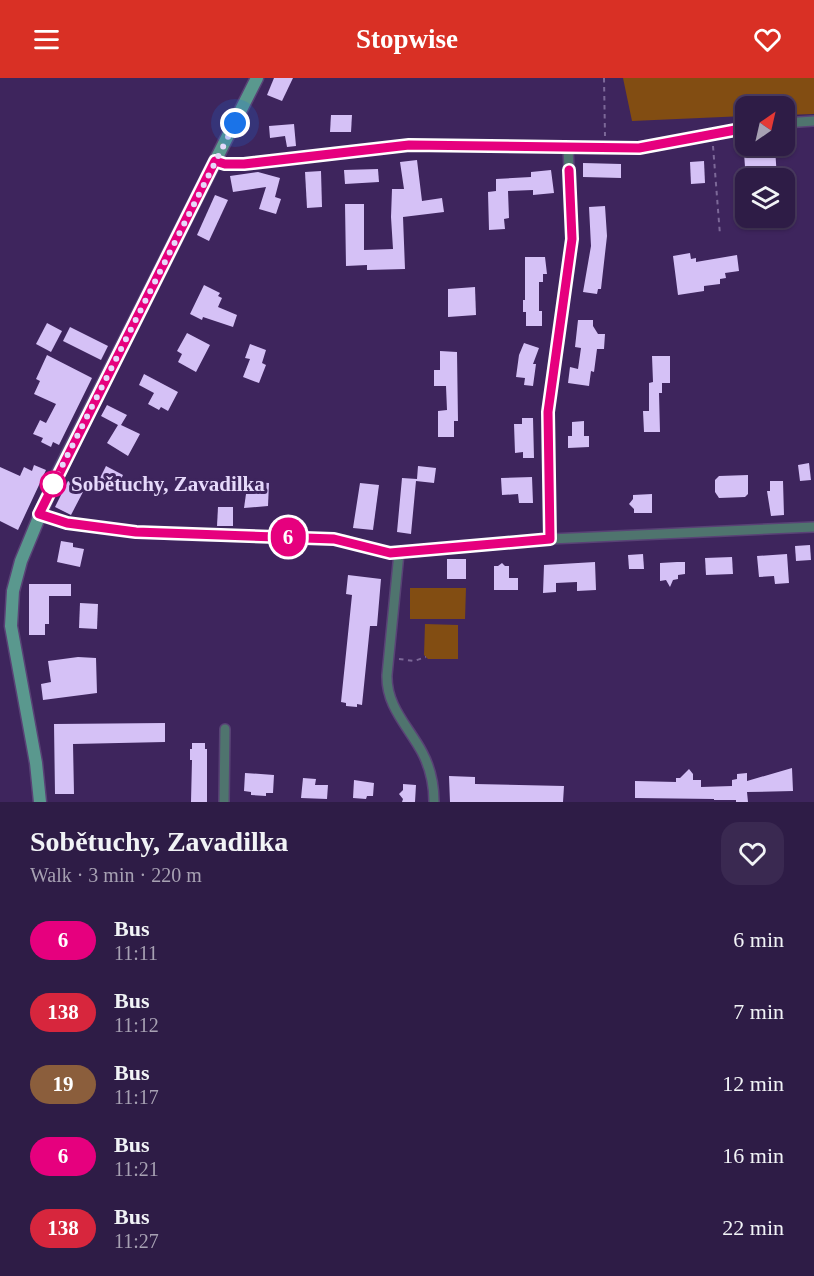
<!DOCTYPE html>
<html lang="en">
<head>
<meta charset="utf-8">
<style>
  :root { --surface:#2e1c46; --page:#3a2951; --text:#f1f3f6; --muted:#a7a1b3; --line:#493a5f; --accent:#d93025 }
  body { margin:0; font-family:"Times New Roman",serif; background:var(--page); color:var(--text); height:100vh; display:flex; flex-direction:column; font-size:22px; white-space:nowrap }
  * { box-sizing:border-box; margin:0 }
  p { font-size:20px; color:var(--muted) }
  .icon { flex:none; width:33px; height:33px; fill:none; stroke:currentColor; stroke-width:2; stroke-linecap:round; stroke-linejoin:round }
  .map { position:relative; height:724px; overflow:hidden }
  .sheet { display:flex; flex-direction:column; background:var(--surface); flex:1 }
  .sheet>* { flex:none }
  .badge { padding:0 12px; border-radius:20px; font-size:21px; line-height:39px }
  .needle { width:39px; rotate:34deg }
  .fabs { position:absolute; left:735px; top:18px; display:grid; gap:12px }
  .fabs a { display:grid; place-items:center; width:60px; height:60px; border-radius:12px; background:var(--surface); box-shadow:0 2px 4px #0004,0 0 0 2px var(--line); font-size:30px }
  .you { position:absolute; width:30px; height:30px; margin:-15px; border:4px solid #fff; border-radius:50%; background:#1a73e8; box-shadow:0 0 0 9px #1a73e833 }
  .map>.badge { position:absolute; translate:-50% -50%; box-shadow:0 0 0 3px #fff }
  .round { display:grid; place-items:center; flex:none; width:63px; height:63px; border-radius:18px; background:var(--page) }
  .summary { display:flex; align-items:center; justify-content:space-between; height:102px; padding:0 30px }
  h1 { font-size:28px; font-weight:700; line-height:45px }
  ul { padding:0; list-style:none }
  li { display:flex; align-items:center; gap:18px; height:72px; padding:0 30px }
  li div { flex:1 }
  li b { display:block; font-size:22px }
  li em { font-style:normal }
  li .badge { min-width:66px; font-weight:700; text-align:center }
  header { display:flex; justify-content:space-between; align-items:center; height:78px; padding:0 30px; background:var(--accent); color:#fff; font-size:27px; font-weight:700 }
  .map>svg:first-child { display:block }
  .green { fill:#824d12 }
  .building { fill:#d5c1f6 }
  .lines { fill:none; stroke-linecap:round; stroke-linejoin:round }
  .street-casing { stroke:#594276; stroke-width:12 }
  .secondary-casing { stroke:#594276; stroke-width:15 }
  .path { stroke:#7c6898; stroke-width:2; stroke-dasharray:4.5 4.5; stroke-linecap:butt }
  .street { stroke:#4f746e; stroke-width:9 }
  .secondary { stroke:#5a988e; stroke-width:12 }
  .line-casing { stroke:#fff; stroke-width:14 }
  .line { stroke:#e6007e; stroke-width:9 }
  .walk { stroke:#e6d9fb; stroke-width:6; stroke-dasharray:0 10.8 }
  .stop-dot { fill:#fff; stroke:#e6007e; stroke-width:3 }
  .labels { text-anchor:middle; stroke-width:6; stroke-linejoin:round; paint-order:stroke }
  .stop-label { font-size:21px; font-weight:bold; fill:#e6d9fb; stroke:#3e255d; text-anchor:start }
</style>
</head>
<body>
<header><svg class="icon" aria-label="menu" viewBox="0 0 24 24"><path d="M4 6h16M4 12h16M4 18h16"/></svg>Stopwise<svg class="icon" aria-label="heart" viewBox="0 0 24 24"><path d="M12 20l-8-8c-3-5 5-10 8-4 3-6 11-1 8 4z"/></svg></header>
<div class="map">
<svg width="814" height="724" viewBox="0 0 814 724">
  <rect width="100%" height="100%" fill="#3e255d"/>
  <!-- green -->
  <g class="green">
    <path d="M623,0H814V36L785,37L784,28H746L745,38L632,43Z"/>
    <path d="M410,510H466L465,541H410Z"/>
    <path d="M425,546L458,547V581H428L424,577Z"/>
  </g>
  <!-- building -->
  <g class="building">
    <path d="M274,0H293L282,23L267,17Z"/>
    <path d="M331,37H352L351,54H330Z"/>
    <path d="M294,46L296,68L287,69L285,58L270,60L269,48Z"/>
    <path d="M775,70L777,100H760L759,88L745,89L744,75L764,74L763,71Z"/>
    <path d="M417,82L422,123L442,120L444,134L403,139L405,191L367,192V187L346,188L345,126H364V172L393,171L391,139L392,111H404L400,84Z"/>
    <path d="M704,83L705,105L691,106L690,84Z"/>
    <path d="M583,85L621,86V100L583,99Z"/>
    <path d="M378,91L379,104L345,106L344,92Z"/>
    <path d="M551,92L554,115L533,117V112L508,113L509,140L504,141L505,151L489,152L488,114L496,113V101L531,99V94Z"/>
    <path d="M321,93L322,129L307,130L305,94Z"/>
    <path d="M258,94L280,100L275,119L281,121L276,136L259,131L266,109L233,114L230,98Z"/>
    <path d="M215,117L228,122L209,163L197,157Z"/>
    <path d="M605,128L607,158L601,211H598L597,216L583,214L591,168L589,129Z"/>
    <path d="M690,175L691,181L696,180V184L737,177L739,193L725,195L726,200L720,201V206L704,208V213L678,217L673,178Z"/>
    <path d="M525,179H545L547,196H543V204H539V233H542V248H526V234H523V222H525Z"/>
    <path d="M204,207L220,215L218,218L222,220L218,229L237,237L233,249L203,239L202,242L190,236Z"/>
    <path d="M475,209L476,237L448,239V211Z"/>
    <path d="M578,242H593V248L598,256H605L604,271H597L594,294L591,293L589,308L568,305L570,289L578,291L581,270L575,269Z"/>
    <path d="M47,245L62,253L51,274L36,266Z"/>
    <path d="M70,249L108,268L101,282L63,263Z"/>
    <path d="M187,255L210,267L196,294L178,284L182,276L177,273Z"/>
    <path d="M524,265L539,270L533,286H536L533,308L524,307L525,300L516,299L519,277Z"/>
    <path d="M250,266L266,272L262,285L266,287L259,305L243,299L250,281L245,280Z"/>
    <path d="M440,273L457,274L458,343H454V359H438V333L447,332L446,308H434V292H440Z"/>
    <path d="M47,277L92,300L59,367L53,364L51,369L41,364L43,360L33,356L40,342L46,345L56,326L34,316L40,303L36,301Z"/>
    <path d="M652,278H670V305H662V315H659L660,354H644L643,333H649V305L653,304Z"/>
    <path d="M144,296L178,314L168,333L161,329L159,332L148,326L154,315L139,307Z"/>
    <path d="M107,327L127,337L121,347L140,356L128,378L107,365L118,347L101,338Z"/>
    <path d="M522,340H533L534,380H523V374L515,375L514,346H522Z"/>
    <path d="M584,343V358H589V369L568,370V358H572V344Z"/>
    <path d="M809,385L811,402L800,403L798,387Z"/>
    <path d="M34,387L46,392L18,452L0,443V389L20,398L24,389L32,393Z"/>
    <path d="M106,388L123,397L117,409L100,400Z"/>
    <path d="M418,388L436,390L434,405L416,403L411,456L397,454L402,400L417,401Z"/>
    <path d="M748,397V416L745,419L719,420L715,414V402L719,398Z"/>
    <path d="M532,399L533,425H519L518,416L502,417L501,400Z"/>
    <path d="M68,403L84,412L71,437L55,429Z"/>
    <path d="M770,403H783L784,437L771,438L767,413H770Z"/>
    <path d="M251,404L269,405L268,428L244,430L247,409Z"/>
    <path d="M360,405L379,407L373,452L353,450Z"/>
    <path d="M652,416V435H634V431L629,426L633,421V417Z"/>
    <path d="M218,429H233V448H217Z"/>
    <path d="M61,463L73,465V469L84,471L80,489L57,484Z"/>
    <path d="M810,467L811,482L796,483L795,468Z"/>
    <path d="M643,476L644,491H629L628,477Z"/>
    <path d="M787,476L789,505L775,506L774,498L759,499L757,478Z"/>
    <path d="M732,479L733,496L706,497L705,480Z"/>
    <rect x="447" y="481" width="19" height="20"/>
    <path d="M595,484L596,512L577,513V504L556,505V514L543,515L544,487Z"/>
    <path d="M677,484H685V496L678,497V501L673,502L670,509L666,502L660,503V485Z"/>
    <path d="M502,485L505,488H509V500H518V512H494V488H498Z"/>
    <path d="M348,497L381,501L377,548H370L362,627L357,626V629L346,628V625L341,624L352,517L346,516Z"/>
    <path d="M29,506H71V518H49V546H45V557H29Z"/>
    <path d="M80,525L98,526L97,551L79,550Z"/>
    <path d="M78,579L96,580L97,615L43,622L41,606L51,604L48,583Z"/>
    <path d="M165,645V664L73,666L74,716H55L54,646Z"/>
    <path d="M192,665H205V671H207V724H191L192,682H190V671H192Z"/>
    <path d="M792,690L793,713L747,714L748,724H736V722H714V721L635,720V703L676,704V700H680L689,691L693,696V702H701V709L732,708V702L737,701V696L747,695V703Z"/>
    <path d="M245,695L274,697L273,715H266V718L251,717V714L244,713Z"/>
    <path d="M449,698L475,699V706L564,708L563,724H450Z"/>
    <path d="M303,700L316,701L315,707H328L327,721L301,720Z"/>
    <path d="M354,702L374,705L373,718H367L366,721L353,720Z"/>
    <path d="M403,706L416,707L415,724H402L403,721L399,716L403,712Z"/>
  </g>
  <g class="lines">
    <!-- street casing -->
    <g class="street-casing">
      <g id="street">
        <path d="M784,45L814,43"/>
        <path d="M215,83L225,86H244L409,67L639,70L746,50"/>
        <path d="M39,436L67,445L136,454L178,457L317,460L343,462L380,473L399,475"/>
        <path d="M550,461L549,324L572,161L568,69"/>
        <path d="M224,724L225,651"/>
        <path d="M434,724C434,706 430,689 422,674C408,648 386,628 387,597L399,475L550,461L814,449"/>
      </g>
    </g>
    <!-- secondary casing -->
    <g class="secondary-casing">
      <path id="secondary" d="M40,724L36,685L11,548L13,513L21,483L54,403L257,0"/>
    </g>
    <!-- path -->
    <g class="path">
      <path d="M604,0L605,58"/>
      <path d="M713,68L720,157"/>
      <path d="M399,581L414,583L426,579"/>
    </g>
    <!-- street -->
    <use href="#street" class="street"/>
    <!-- secondary -->
    <use href="#secondary" class="secondary"/>
  </g>
  <g class="lines">
    <!-- line casing -->
    <g class="line-casing">
      <path id="line" d="M569,92L572,161L548,334L550,461L390,475L334,461L136,454L67,445L39,436L215,83L225,86H244L409,67L639,70L746,50"/>
    </g>
    <!-- line -->
    <use href="#line" class="line"/>
    <!-- walk -->
    <path class="walk" d="M53,406L235,45"/>
  </g>
  <!-- markers -->
  <circle class="stop-dot" cx="53" cy="406" r="12"/>
  <g class="labels">
    <!-- stop labels -->
    <g class="stop-label">
      <text x="71" y="413">Sobětuchy, Zavadilka</text>
    </g>
  </g>
</svg>
<div class="fabs">
<a><svg class="needle" viewBox="-14 -14 28 28"><path d="M0-13l5 13h-10z" fill="#e53935"/><path d="M0 13l5-13h-10z" fill="#a7a1b3"/></svg></a>
<a><svg class="icon" aria-label="layers" viewBox="0 0 24 24"><path d="M12 4l9 5-9 5-9-5zM3 14l9 5 9-5"/></svg></a>
</div>
<div class="you" style="left:235px;top:45px"></div>
<b class="badge" style="left:288px;top:459px;background:#e6007e;color:#fff">6</b>
</div>
<section class="sheet">
<div class="summary"><div><h1>Sobětuchy, Zavadilka</h1><p>Walk · 3 min · 220 m</p></div><a class="round"><svg class="icon" aria-label="heart" viewBox="0 0 24 24"><path d="M12 20l-8-8c-3-5 5-10 8-4 3-6 11-1 8 4z"/></svg></a></div>
<ul>
<li><span class="badge" style="background:#e6007e;color:#fff">6</span><div><b>Bus</b><p>11:11</p></div><em>6 min</em></li>
<li><span class="badge" style="background:#d7263d;color:#fff">138</span><div><b>Bus</b><p>11:12</p></div><em>7 min</em></li>
<li><span class="badge" style="background:#8b5e3c;color:#fff">19</span><div><b>Bus</b><p>11:17</p></div><em>12 min</em></li>
<li><span class="badge" style="background:#e6007e;color:#fff">6</span><div><b>Bus</b><p>11:21</p></div><em>16 min</em></li>
<li><span class="badge" style="background:#d7263d;color:#fff">138</span><div><b>Bus</b><p>11:27</p></div><em>22 min</em></li>
</ul>
</section>
</body>
</html>
